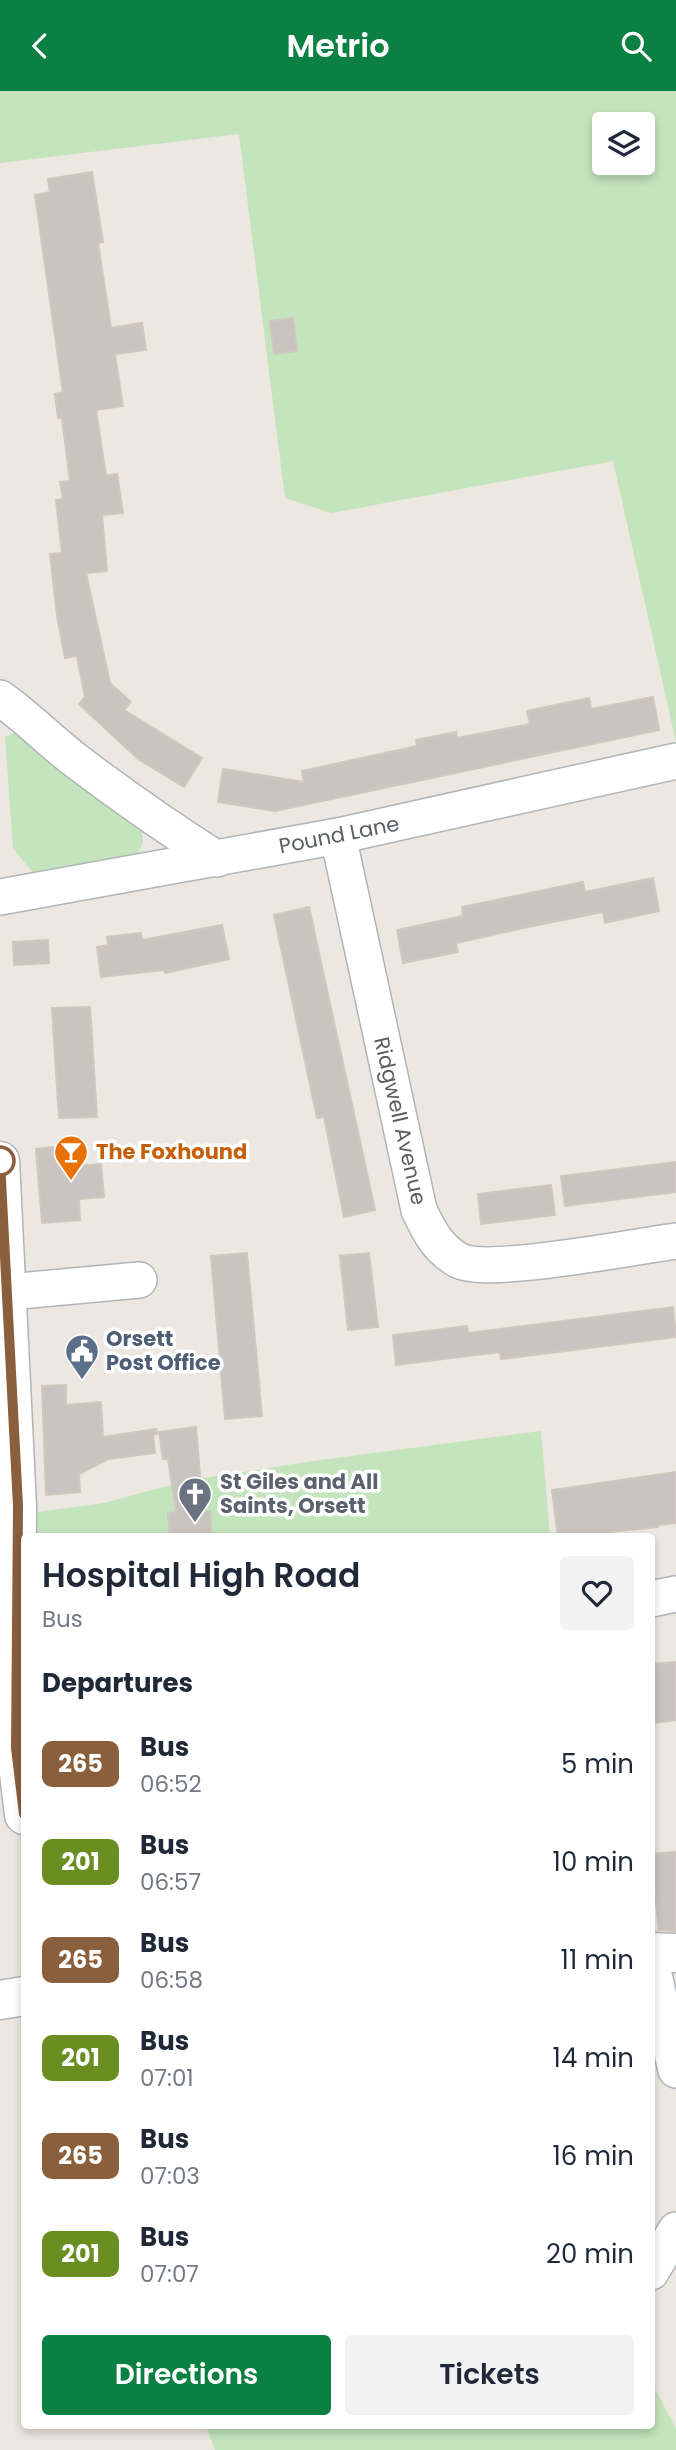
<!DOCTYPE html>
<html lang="en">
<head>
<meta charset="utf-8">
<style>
  :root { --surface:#fff; --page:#f2f2f3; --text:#1f2937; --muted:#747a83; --accent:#0b8043 }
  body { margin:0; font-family:Poppins,sans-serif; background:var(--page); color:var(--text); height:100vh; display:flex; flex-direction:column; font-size:26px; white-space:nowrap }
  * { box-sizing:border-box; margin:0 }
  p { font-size:23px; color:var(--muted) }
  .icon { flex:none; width:38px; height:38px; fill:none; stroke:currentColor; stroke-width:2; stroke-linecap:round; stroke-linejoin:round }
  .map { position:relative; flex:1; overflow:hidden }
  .drawer { position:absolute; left:21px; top:1442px; width:634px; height:896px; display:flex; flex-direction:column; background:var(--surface); border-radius:7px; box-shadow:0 4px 10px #0003 }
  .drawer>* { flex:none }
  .badge { padding:0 14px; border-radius:10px; font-size:24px; line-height:46px }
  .tools { position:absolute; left:592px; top:21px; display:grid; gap:14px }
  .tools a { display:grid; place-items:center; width:63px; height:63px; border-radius:7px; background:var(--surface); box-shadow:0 4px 10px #0003; font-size:35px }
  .map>.badge { position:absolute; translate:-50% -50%; box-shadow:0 0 0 4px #fff }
  h2 { padding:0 21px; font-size:26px; line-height:63px }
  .round { display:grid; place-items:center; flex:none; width:74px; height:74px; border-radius:7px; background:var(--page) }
  .summary { display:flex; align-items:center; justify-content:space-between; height:119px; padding:0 21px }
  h1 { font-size:33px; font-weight:600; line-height:52px }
  .action { display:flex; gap:14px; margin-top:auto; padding:14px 21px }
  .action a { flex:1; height:80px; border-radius:7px; background:var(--accent); color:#fff; font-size:28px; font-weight:600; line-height:80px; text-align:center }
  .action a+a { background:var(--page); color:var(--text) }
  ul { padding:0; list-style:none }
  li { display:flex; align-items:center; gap:21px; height:98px; padding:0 21px }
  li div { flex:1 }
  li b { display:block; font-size:26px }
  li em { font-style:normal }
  li .badge { min-width:77px; font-weight:700; text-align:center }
  header { display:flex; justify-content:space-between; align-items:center; height:91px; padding:0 21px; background:var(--accent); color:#fff; font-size:32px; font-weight:600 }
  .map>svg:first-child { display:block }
  .green { fill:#c3e4bc; fill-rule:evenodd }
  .building { fill:#c9c4bf; stroke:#d1c7be; stroke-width:2 }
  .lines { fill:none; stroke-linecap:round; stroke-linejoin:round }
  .street-casing { stroke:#b1b5b8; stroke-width:38 }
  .secondary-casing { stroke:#b0b5b8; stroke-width:41 }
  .street { stroke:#fff; stroke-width:35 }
  .secondary { stroke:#fff; stroke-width:38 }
  .line-casing { stroke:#fff; stroke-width:16 }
  .line { stroke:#8b5e3c; stroke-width:10 }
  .stop-dot { fill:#fff; stroke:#8b5e3c; stroke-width:3.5 }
  .labels { text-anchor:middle; stroke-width:7; stroke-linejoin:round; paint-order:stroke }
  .street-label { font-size:21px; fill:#595e61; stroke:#fff }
  .food-label { font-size:21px; font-weight:bold; fill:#c56008; stroke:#fff; text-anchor:start }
  .service-label { font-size:21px; font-weight:bold; fill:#4e5e75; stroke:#fff; text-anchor:start }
  .worship-label { font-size:21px; font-weight:bold; fill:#5b616d; stroke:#fff; text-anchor:start }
</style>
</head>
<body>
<header><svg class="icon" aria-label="back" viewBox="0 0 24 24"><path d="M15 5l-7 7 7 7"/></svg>Metrio<svg class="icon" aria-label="search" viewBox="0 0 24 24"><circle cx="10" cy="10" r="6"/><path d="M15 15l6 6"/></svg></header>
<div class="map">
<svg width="676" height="2359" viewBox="0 0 676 2359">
  <rect width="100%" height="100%" fill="#ece7e0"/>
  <!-- green -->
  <g class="green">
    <path d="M0,0H676V651L613,370L331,422L285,407L239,43L0,72ZM604,33H642V72H604Z"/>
    <path d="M14,642L28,643L141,736L143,751L137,764L36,786L13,757L5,646Z"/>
    <path d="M541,1340L550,1445H37V1421L104,1412L186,1390L306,1371Z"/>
    <path d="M651,2291L676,2337V2359H215L206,2335L651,2334Z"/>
  </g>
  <!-- building -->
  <g class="building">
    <path d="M92,81L103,151L98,152L111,237L142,232L146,259L115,263L123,315L96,319L106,385L117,383L123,422L102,424L107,480L86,482L110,592L131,611L124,619L202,667L184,696L138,668L79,613L85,606L77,565L65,567L57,525L50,463L62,462L56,409L63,408L60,391L70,390L62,327H58L55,303L63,301L35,104L50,101L48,88Z"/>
    <path d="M293,227L297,260L274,263L270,230Z"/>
    <path d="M653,606L659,639L275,720L218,711L223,678L304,691L302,680L417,655L416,649L456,641L457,647L525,634L530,632L527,620L589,607L591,618Z"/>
    <path d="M653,787L659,820L605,832L603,821L523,837L456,852L458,861L403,872L397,839L463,825L462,816L583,791L585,801Z"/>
    <path d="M309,816L375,1119L344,1126L324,1026L317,1027L274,824Z"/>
    <path d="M222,834L229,868L165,882L164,879L101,886L97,856L108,854L107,846L141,842L142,849Z"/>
    <path d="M48,849L49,872L14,874L13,851Z"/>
    <path d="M90,916L97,1026L59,1027L52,917Z"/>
    <path d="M74,1054L76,1075L101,1073L104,1106L79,1108L80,1129L42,1132L36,1058Z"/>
    <path d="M676,1071V1101L565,1115L561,1085Z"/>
    <path d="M551,1094L555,1124L481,1133L478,1103Z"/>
    <path d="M247,1162L262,1325L225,1328L211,1165Z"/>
    <path d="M369,1162L378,1236L348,1239L340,1165Z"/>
    <path d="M673,1216L676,1246L501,1268L500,1261L396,1274L393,1244L467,1235L468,1242Z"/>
    <path d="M66,1294V1314L101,1311L103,1346L156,1338L158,1342L153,1344L155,1362L108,1368L79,1383L80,1401L46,1404L42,1295Z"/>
    <path d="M196,1336L203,1420H210L211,1446H170L168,1422L176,1421L168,1368H163L159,1341Z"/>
    <path d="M676,1381V1432L658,1434V1436L558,1446L552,1399Z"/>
    <path d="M676,1571V1629L651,1632V1573Z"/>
    <path d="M676,1761V1840L659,1839L651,1763Z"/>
  </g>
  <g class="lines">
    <!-- street casing -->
    <g class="street-casing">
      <g id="street">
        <path d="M0,607C27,626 49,649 75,669C121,704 168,737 217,768"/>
        <path d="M338,745L419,1119C429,1140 437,1157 458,1169C486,1185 636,1155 676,1150"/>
        <path d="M0,806L338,745L676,670"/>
        <path d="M8,1201L139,1189"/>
        <path d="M651,1508L676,1503"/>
        <path d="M651,1871L676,1979"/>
        <path d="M651,2181L676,2139"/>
      </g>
    </g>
    <!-- secondary casing -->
    <g class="secondary-casing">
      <g id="secondary">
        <path d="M0,1070L17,1415L16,1657L24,1724"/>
        <path d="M651,1861L676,1862"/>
        <path d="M0,1909L24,1905"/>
      </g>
    </g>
    <!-- street -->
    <use href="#street" class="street"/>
    <!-- secondary -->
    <use href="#secondary" class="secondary"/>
  </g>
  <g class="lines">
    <!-- line casing -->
    <g class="line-casing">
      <path id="line" d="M0,1070L18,1415L16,1657L24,1723"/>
    </g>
    <!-- line -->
    <use href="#line" class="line"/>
  </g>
  <!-- icons -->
  <defs>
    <g id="bar-pin" transform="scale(1.75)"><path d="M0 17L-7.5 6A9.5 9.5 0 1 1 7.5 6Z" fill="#e8710a" stroke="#fff"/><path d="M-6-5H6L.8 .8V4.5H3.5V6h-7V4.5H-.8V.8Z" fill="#fff"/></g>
    <g id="civic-pin" transform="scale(1.75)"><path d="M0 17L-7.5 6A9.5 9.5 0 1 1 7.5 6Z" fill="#5c6f8a" stroke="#fff"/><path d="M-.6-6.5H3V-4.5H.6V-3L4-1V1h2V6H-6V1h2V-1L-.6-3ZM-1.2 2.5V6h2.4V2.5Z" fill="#fff"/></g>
    <g id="church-pin" transform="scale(1.75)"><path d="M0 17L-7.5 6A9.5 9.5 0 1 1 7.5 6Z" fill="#6b7280" stroke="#fff"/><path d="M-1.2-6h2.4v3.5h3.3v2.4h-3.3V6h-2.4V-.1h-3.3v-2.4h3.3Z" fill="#fff"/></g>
  </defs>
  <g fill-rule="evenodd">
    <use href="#bar-pin" x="71" y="1061"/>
    <use href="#civic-pin" x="82" y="1260"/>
    <use href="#church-pin" x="195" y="1403"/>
  </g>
  <!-- markers -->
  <circle class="stop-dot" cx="0" cy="1070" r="14"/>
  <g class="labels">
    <!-- street labels -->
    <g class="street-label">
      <text transform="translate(339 744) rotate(-11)" y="7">Pound Lane</text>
      <text transform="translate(400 1030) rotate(77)" y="7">Ridgwell Avenue</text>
    </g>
    <!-- food labels -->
    <g class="food-label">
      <text x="96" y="1068">The Foxhound</text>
    </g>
    <!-- service labels -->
    <g class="service-label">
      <text x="106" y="1255">Orsett<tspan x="106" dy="24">Post Office</tspan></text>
    </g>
    <!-- worship labels -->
    <g class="worship-label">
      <text x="220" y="1398">St Giles and All<tspan x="220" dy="24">Saints, Orsett</tspan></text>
    </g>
  </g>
</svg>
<div class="tools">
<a><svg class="icon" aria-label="layers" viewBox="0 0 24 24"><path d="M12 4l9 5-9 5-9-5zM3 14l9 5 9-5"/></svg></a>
</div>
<section class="drawer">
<div class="summary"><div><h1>Hospital High Road</h1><p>Bus</p></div><a class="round"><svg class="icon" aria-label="heart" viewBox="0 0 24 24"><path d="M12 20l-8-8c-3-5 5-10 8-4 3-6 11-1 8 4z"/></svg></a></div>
<h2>Departures</h2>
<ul>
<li><span class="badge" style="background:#8b5e3c;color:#fff">265</span><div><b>Bus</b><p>06:52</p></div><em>5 min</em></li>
<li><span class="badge" style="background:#6b8e23;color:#fff">201</span><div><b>Bus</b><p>06:57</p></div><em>10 min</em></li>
<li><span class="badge" style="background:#8b5e3c;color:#fff">265</span><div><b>Bus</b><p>06:58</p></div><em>11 min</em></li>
<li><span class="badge" style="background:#6b8e23;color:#fff">201</span><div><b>Bus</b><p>07:01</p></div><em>14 min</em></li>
<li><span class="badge" style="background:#8b5e3c;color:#fff">265</span><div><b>Bus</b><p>07:03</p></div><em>16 min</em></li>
<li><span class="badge" style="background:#6b8e23;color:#fff">201</span><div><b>Bus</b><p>07:07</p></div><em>20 min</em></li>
</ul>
<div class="action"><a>Directions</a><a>Tickets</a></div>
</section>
</div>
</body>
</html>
